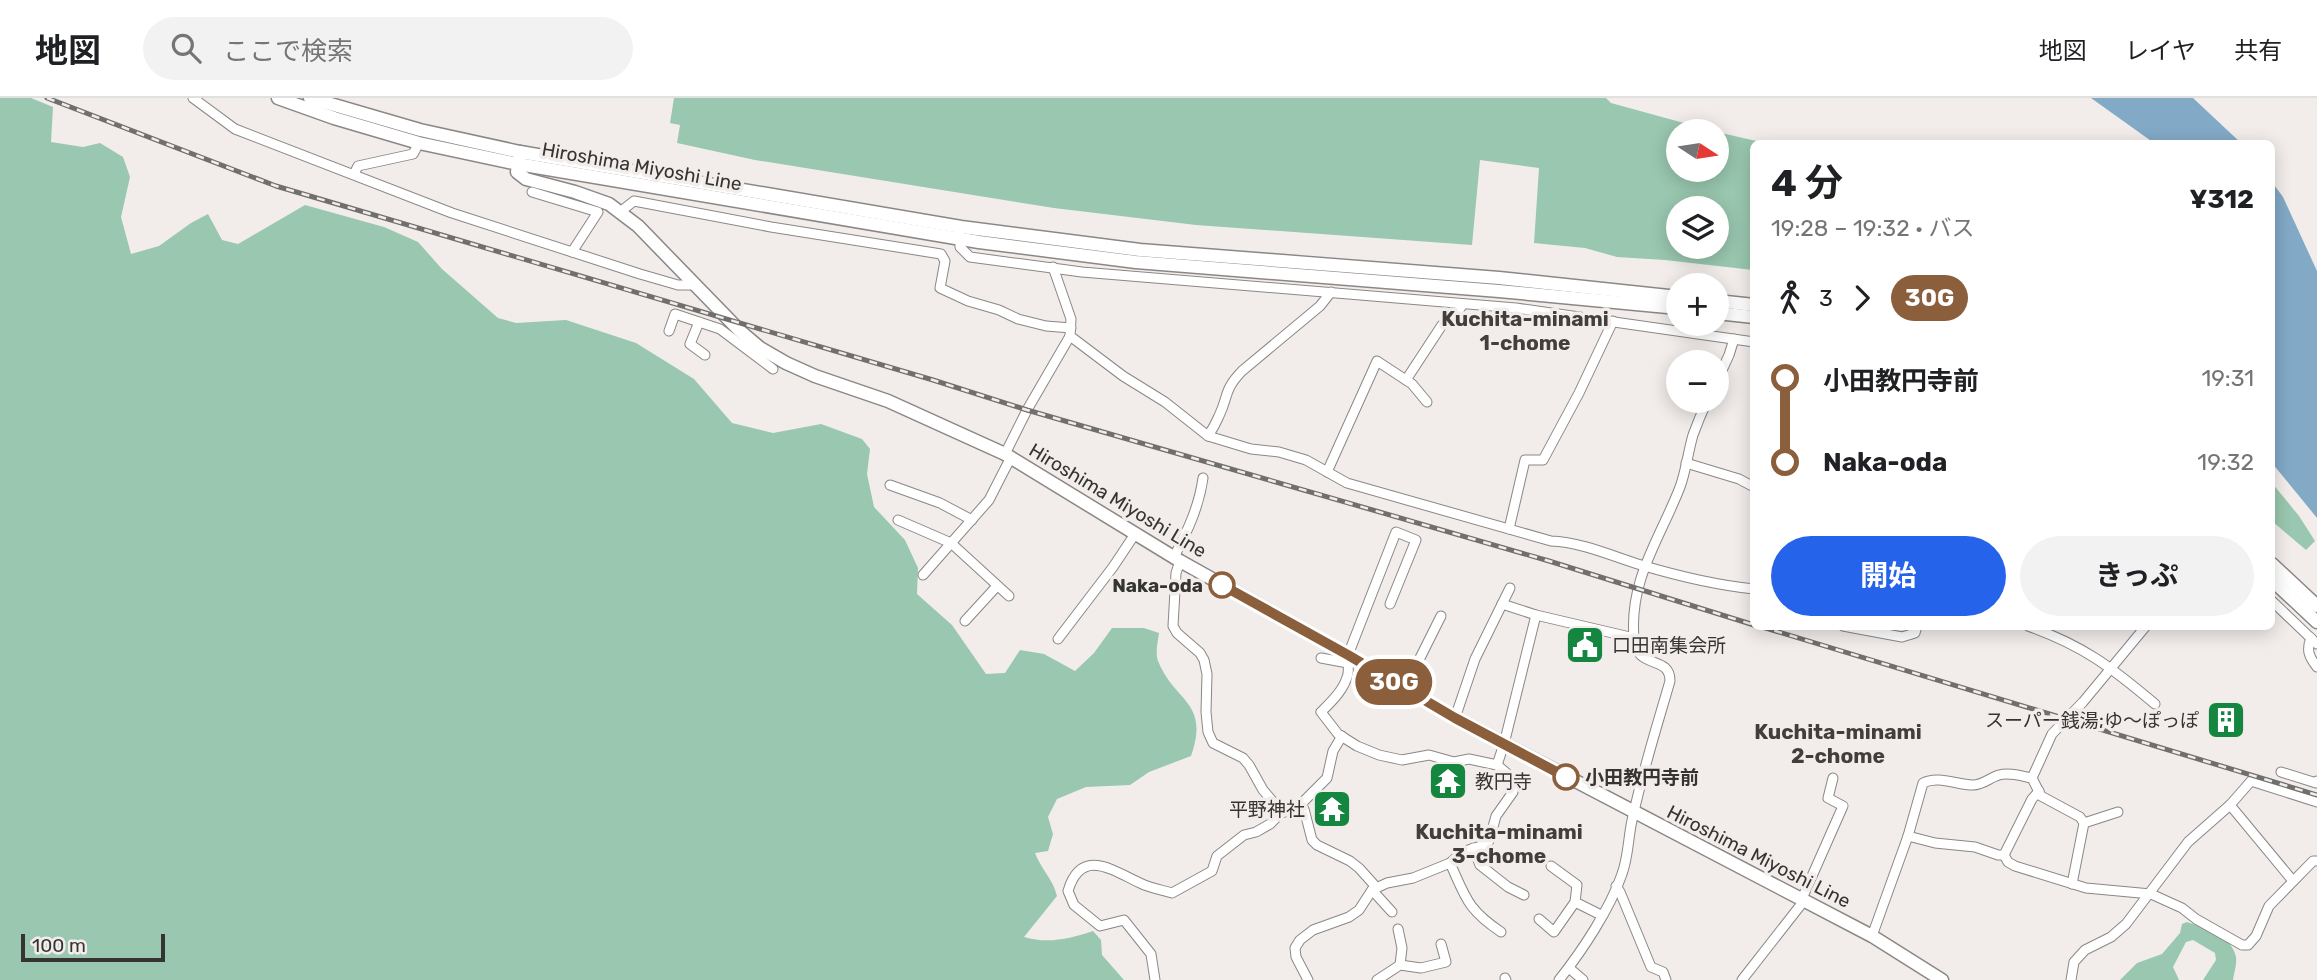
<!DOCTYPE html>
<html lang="ja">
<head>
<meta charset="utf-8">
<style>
  :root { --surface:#fff; --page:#f2f2f2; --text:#202124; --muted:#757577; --line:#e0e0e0; --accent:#2563eb }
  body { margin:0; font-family:Rubik,"Noto Sans JP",sans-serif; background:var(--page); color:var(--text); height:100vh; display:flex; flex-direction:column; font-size:26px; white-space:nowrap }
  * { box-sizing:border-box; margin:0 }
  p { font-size:23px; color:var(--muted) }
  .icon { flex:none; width:38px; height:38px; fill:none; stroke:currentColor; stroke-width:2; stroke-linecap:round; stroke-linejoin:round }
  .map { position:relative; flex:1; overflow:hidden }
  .side { position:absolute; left:1750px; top:42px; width:525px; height:490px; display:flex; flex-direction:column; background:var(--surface); border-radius:10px; box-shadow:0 4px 18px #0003 }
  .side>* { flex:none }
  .badge { padding:0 14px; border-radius:23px; font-size:24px; line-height:46px }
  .needle { width:46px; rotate:102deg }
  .buttons { position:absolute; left:1666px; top:21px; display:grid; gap:14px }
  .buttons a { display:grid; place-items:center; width:63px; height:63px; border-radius:50%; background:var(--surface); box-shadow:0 4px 18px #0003; font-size:35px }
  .scale { position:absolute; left:21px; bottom:18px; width:144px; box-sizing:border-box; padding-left:7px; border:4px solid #353433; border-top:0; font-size:19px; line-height:24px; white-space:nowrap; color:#353433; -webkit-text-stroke:5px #f2edeb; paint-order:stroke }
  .map>.badge { position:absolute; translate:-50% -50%; box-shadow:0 0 0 4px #fff }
  .legs { display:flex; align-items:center; gap:10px; height:77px; padding:0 21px; font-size:23px }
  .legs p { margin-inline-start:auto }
  .head { display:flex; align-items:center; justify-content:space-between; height:119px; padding:0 21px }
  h1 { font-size:38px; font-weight:700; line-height:52px }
  .button { display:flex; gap:14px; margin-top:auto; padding:14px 21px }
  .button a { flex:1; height:80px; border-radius:42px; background:var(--accent); color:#fff; font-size:28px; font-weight:700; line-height:80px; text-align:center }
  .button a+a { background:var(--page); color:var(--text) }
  ul { padding:0 21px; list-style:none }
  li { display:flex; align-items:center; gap:24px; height:84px; font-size:26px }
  li i { display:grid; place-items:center; width:10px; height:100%; margin:0 9px; background:currentColor }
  li i::after { content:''; width:18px; height:18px; margin:-9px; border:5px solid; border-radius:50%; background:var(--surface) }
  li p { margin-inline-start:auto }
  li:first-child i { background:linear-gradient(#0000 50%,currentColor 0) }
  li:last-child i { background:linear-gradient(currentColor 50%,#0000 0) }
  header { display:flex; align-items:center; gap:42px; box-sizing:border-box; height:98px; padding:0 35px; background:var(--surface); border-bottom:2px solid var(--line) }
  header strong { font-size:33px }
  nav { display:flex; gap:38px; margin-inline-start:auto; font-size:24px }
  .search { width:490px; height:63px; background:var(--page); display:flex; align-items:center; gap:18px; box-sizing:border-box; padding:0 24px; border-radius:38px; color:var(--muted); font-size:26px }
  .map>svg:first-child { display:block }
  .green { fill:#99c7af; fill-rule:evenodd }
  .water { fill:#82a9c6 }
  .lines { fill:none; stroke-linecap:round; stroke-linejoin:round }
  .minor-casing { stroke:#8b8785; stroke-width:11 }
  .major-casing { stroke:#8b8785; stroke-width:15 }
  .minor { stroke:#fff; stroke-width:9 }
  .major { stroke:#fff; stroke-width:12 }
  .rail-casing { stroke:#716f6d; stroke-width:5 }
  .rail { stroke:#f2edeb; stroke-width:2.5; stroke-dasharray:8; stroke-linecap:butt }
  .line-1-casing { stroke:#fff; stroke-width:16 }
  .line-1 { stroke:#8b5e3c; stroke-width:10 }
  .stop-1-dot { fill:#fff; stroke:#8b5e3c; stroke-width:3.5 }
  .labels { text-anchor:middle; stroke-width:7; stroke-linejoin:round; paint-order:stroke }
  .street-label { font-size:19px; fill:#353433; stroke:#f2edeb }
  .stop-label { font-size:19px; font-weight:bold; fill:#353433; stroke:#f2edeb; text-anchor:end }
  .poi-label { font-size:19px; fill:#353433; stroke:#f2edeb; text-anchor:start }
  .neighbourhood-label { font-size:21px; font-weight:bold; fill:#413e3c; stroke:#f2edeb }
</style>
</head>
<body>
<header>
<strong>地図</strong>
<div class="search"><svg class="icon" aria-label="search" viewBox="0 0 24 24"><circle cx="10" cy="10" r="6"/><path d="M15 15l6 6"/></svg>ここで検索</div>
<nav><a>地図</a><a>レイヤ</a><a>共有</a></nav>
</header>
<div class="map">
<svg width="2317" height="882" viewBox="0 0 2317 882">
  <rect width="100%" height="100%" fill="#f2edeb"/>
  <!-- green -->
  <g class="green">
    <path d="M0,0H31L53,9L51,44L83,49L100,45L123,59L130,79L121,119L131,156L159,148L191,125L208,116L222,142L238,146L305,107L384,129L418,144L442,171L498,220L516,225L566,222L636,245L694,281L732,325L773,335L821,326L862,341L870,351L867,376L874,409L905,442L918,470L917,496L952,527L986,576L1005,575L1020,552L1044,556L1075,573L1094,555L1112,530H1144L1159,535C1158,543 1155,555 1158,563C1175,605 1210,603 1191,658L1149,674L1130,687L1086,689L1057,701L1048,719L1053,736L1048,753L1035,755C1041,771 1053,781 1057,798L1024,839C1048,846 1069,841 1093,833L1101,842L1102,857L1124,882H0Z"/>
    <path d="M674,0H1606L1611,5L1713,33H1678V72H1717V34L1765,45L1754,46L1753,172L1665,162L1617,159L1585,150L1534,145L1539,70L1480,62L1472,147L1196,127L1054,110L755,62L677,45L680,27L670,25ZM1717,110V149H1678V110Z"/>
    <path d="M2272,385L2299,418L2315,443L2306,452L2272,423Z"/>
    <path d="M2187,824C2205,830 2232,838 2236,859C2237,866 2234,875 2233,882H2203L2216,862L2215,855L2193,842L2186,844L2173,869L2179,882H2120L2137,865L2162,856L2180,835L2182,826Z"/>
  </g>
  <!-- water -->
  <g class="water">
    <path d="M2091,0H2193L2241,45H2154Z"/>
    <path d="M2272,84L2283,99L2317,173V420L2272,365Z"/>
  </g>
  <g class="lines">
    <!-- minor casing -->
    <g class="minor-casing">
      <g id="minor">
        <path d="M193,0L235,31L452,115L640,176L678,187H695"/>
        <path d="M354,76L358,68L413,56L419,45"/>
        <path d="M532,94L598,114L572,154"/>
        <path d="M620,114L634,103L771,129L941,156L945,163L940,190L968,203L999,212L1018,221L1046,228L1071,230"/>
        <path d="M960,138V149L970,159L1082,174L1516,210L1754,244"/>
        <path d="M699,224L690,246L705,257"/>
        <path d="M669,233L675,216L720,231L773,271"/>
        <path d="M1070,238L1123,278L1165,304L1208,338L1251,351L1279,354L1306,362L1347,385L1551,443C1581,444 1612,458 1641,467C1678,478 1715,487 1754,491"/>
        <path d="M1406,282L1442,227L1457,215L1463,206"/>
        <path d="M1717,283L1729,257L1734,241"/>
        <path d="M1208,338C1212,332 1216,325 1219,318C1229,297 1223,293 1242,273L1320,208L1331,194"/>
        <path d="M1005,356L1027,312L1070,238L1071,221L1053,169"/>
        <path d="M1686,365L1739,381L1754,389"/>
        <path d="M1327,374L1377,263L1412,286L1427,304"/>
        <path d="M890,387L940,405L972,422"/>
        <path d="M898,422L951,445L1009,498"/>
        <path d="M1509,431L1525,362H1543L1579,295L1613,223"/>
        <path d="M1174,459C1187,434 1199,409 1203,380"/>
        <path d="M923,477L989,402L1011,359"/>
        <path d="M2272,503L2317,546"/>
        <path d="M1502,506L1536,517L1634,540"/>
        <path d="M965,523L997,488"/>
        <path d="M1843,528L1902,539L1915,535L1917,528"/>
        <path d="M2028,528C2084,548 2111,569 2155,606"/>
        <path d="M2311,540C2306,552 2309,559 2317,569"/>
        <path d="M1058,541L1113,469L1135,436"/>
        <path d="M1348,557L1396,434L1416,442L1390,506"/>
        <path d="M1321,560L1348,565"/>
        <path d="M1405,590L1441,518"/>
        <path d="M1455,620L1475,561L1510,490"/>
        <path d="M1497,667L1504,646L1536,517"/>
        <path d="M2281,674L2316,685L2317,683"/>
        <path d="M2032,680L2052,636L2083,604L2146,528"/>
        <path d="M2230,707L2293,783"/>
        <path d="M1299,708L1327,680L1333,653L1342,638"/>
        <path d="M1276,713L1282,715L1299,708L1304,711L1312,742L1317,747L1350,763L1359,770L1377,790"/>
        <path d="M2084,725L2118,714"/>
        <path d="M1908,738L1935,745L1975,749L1998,757H2004L2032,701L2039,693"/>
        <path d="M1473,750L1480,767L1508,789L1524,797"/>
        <path d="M2004,757L2008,764L2015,768L2086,790L2151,796L2182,810L2196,821L2242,847H2248L2256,838L2269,808L2313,763H2317"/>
        <path d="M1450,765C1466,800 1467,811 1501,834"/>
        <path d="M1616,788L1620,794L1651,869L1663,874L1666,882"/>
        <path d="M1372,792L1392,814"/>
        <path d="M1801,803L1843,708L1828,700L1833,680"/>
        <path d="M1575,804L1601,817"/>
        <path d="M1539,821L1554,834L1575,804L1577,787L1551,768"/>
        <path d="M1398,831L1402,850L1400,867"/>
        <path d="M1872,838L1908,738L1923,685C1938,677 1957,687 1973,687C1983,687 1989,680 1999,677C2009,674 2021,678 2032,680L2041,698L2080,719L2084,725L2072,786"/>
        <path d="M1569,870L1583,882"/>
        <path d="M1505,880L1506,882"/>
        <path d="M1155,882L1151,856L1124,822L1100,828L1074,807L1068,793C1081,749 1112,772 1140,785C1150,790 1162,792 1172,795L1212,773L1217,758L1244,737L1256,734L1270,726L1275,721L1276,713L1275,706L1263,692L1249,667L1243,660L1213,645L1208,634L1206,614L1207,576L1204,562L1200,555L1177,535L1173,528L1176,475L1180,463"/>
        <path d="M1308,882L1296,859L1295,850L1300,842L1313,832L1349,819L1359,812L1372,792L1387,785L1413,780L1450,765L1462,754L1484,747L1489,743L1496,718L1513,694L1514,686L1510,678L1497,667L1469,661L1454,664L1429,657L1402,662L1379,657L1357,648L1338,636L1321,614C1332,603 1344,592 1348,576C1349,569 1347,565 1351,559"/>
        <path d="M1377,882L1400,867L1421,870L1446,864L1441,846"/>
        <path d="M1559,882C1582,853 1610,811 1622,776C1629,757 1628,737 1633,718C1643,672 1657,628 1670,583C1670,556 1636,573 1634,540C1629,481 1660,441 1680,389C1686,373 1688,354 1693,337C1697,326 1702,314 1707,303"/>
        <path d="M1742,882L1803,804"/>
        <path d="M2071,882L2074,864L2085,852L2111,839L2126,826L2188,744L2230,707L2251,683L2317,704"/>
      </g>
    </g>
    <!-- major casing -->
    <g class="major-casing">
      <g id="major">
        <path d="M278,0L334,20L419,45L518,66L979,144L1136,164L1499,193L1678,210"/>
        <path d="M310,0L420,32L520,54L961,129L1140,152L1499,180L1678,199"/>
        <path d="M520,54L517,74L526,81L575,94L609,106L638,128L740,233L760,250L786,265L815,278L888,303L1005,356L1180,463L1348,557L1455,620L1872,838L1942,882"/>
        <path d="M1717,203L1754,207"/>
        <path d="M1717,215L1754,219"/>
        <path d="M2272,466L2317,508"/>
        <path d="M2272,482L2317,524"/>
      </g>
    </g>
    <!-- minor -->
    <use href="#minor" class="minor"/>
    <!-- major -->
    <use href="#major" class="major"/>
    <!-- rail casing -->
    <g class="rail-casing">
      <g id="rail">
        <path d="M47,0L276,88L933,282L1027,312L1549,463L1754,527"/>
        <path d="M1759,528L2317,697"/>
      </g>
    </g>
    <!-- rail -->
    <use href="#rail" class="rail"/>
  </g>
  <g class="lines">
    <!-- line-1 casing -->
    <g class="line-1-casing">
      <path id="line-1" d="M1222,487L1348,557L1455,620L1566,679"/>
    </g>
    <!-- line-1 -->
    <use href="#line-1" class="line-1"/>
  </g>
  <!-- icons -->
  <defs>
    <g id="civic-square" transform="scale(2.0125)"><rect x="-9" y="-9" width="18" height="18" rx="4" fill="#14863f" stroke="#f2edeb"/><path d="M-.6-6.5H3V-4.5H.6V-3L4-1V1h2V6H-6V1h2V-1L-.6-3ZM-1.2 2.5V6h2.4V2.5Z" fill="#fff"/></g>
    <g id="building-square" transform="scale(2.0125)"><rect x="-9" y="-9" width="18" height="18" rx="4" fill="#14863f" stroke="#f2edeb"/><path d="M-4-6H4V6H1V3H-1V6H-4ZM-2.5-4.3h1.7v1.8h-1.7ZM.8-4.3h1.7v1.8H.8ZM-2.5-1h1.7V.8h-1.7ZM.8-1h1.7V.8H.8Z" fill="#fff"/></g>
    <g id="temple-square" transform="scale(2.0125)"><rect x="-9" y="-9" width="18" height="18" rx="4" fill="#14863f" stroke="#f2edeb"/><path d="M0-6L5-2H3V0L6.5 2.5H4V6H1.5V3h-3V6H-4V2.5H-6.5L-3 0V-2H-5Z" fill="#fff"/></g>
  </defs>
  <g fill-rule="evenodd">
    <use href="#civic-square" x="1585" y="547"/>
    <use href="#building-square" x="2226" y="622"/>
    <use href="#temple-square" x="1448" y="683"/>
    <use href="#temple-square" x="1332" y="711"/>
  </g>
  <!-- markers -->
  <g class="stop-1-dot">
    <circle cx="1222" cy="487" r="12"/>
    <circle cx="1566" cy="679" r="12"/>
  </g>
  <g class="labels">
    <!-- street labels -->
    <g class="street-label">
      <text transform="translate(642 68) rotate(10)" y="7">Hiroshima Miyoshi Line</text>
      <text transform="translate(1118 402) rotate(31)" y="7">Hiroshima Miyoshi Line</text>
      <text transform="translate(1759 758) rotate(27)" y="7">Hiroshima Miyoshi Line</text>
    </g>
    <!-- stop labels -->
    <g class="stop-label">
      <text x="1203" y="494">Naka-oda</text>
      <text x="1585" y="686" text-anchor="start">小田教円寺前</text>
    </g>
    <!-- poi labels -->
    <g class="poi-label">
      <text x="1612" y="554">口田南集会所</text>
      <text x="2199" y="629" text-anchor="end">スーパー銭湯;ゆ～ぽっぽ</text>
      <text x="1475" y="690">教円寺</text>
      <text x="1305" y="718" text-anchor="end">平野神社</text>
    </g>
    <!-- neighbourhood labels -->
    <g class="neighbourhood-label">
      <text x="1525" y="228">Kuchita-minami<tspan x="1525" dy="24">1-chome</tspan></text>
      <text x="1838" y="641">Kuchita-minami<tspan x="1838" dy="24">2-chome</tspan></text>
      <text x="1499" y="741">Kuchita-minami<tspan x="1499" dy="24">3-chome</tspan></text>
    </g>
  </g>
</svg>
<div class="buttons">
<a><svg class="needle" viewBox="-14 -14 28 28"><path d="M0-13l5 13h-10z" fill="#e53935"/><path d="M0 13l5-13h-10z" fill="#757577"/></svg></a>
<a><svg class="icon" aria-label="layers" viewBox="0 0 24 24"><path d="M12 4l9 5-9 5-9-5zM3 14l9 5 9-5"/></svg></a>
<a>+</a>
<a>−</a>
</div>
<div class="scale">100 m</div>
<b class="badge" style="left:1394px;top:584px;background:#8b5e3c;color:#fff">30G</b>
<section class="side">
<div class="head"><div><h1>4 分</h1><p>19:28 – 19:32 · バス</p></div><b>¥312</b></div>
<div class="legs"><svg class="icon" aria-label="walk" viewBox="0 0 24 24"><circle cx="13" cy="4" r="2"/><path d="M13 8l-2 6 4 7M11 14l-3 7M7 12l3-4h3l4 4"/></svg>3<svg class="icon" aria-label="forward" viewBox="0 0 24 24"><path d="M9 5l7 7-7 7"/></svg><b class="badge" style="background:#8b5e3c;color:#fff">30G</b></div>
<ul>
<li><i style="color:#8b5e3c"></i><b>小田教円寺前</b><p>19:31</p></li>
<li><i style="color:#8b5e3c"></i><b>Naka-oda</b><p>19:32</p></li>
</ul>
<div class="button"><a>開始</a><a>きっぷ</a></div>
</section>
</div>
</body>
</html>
